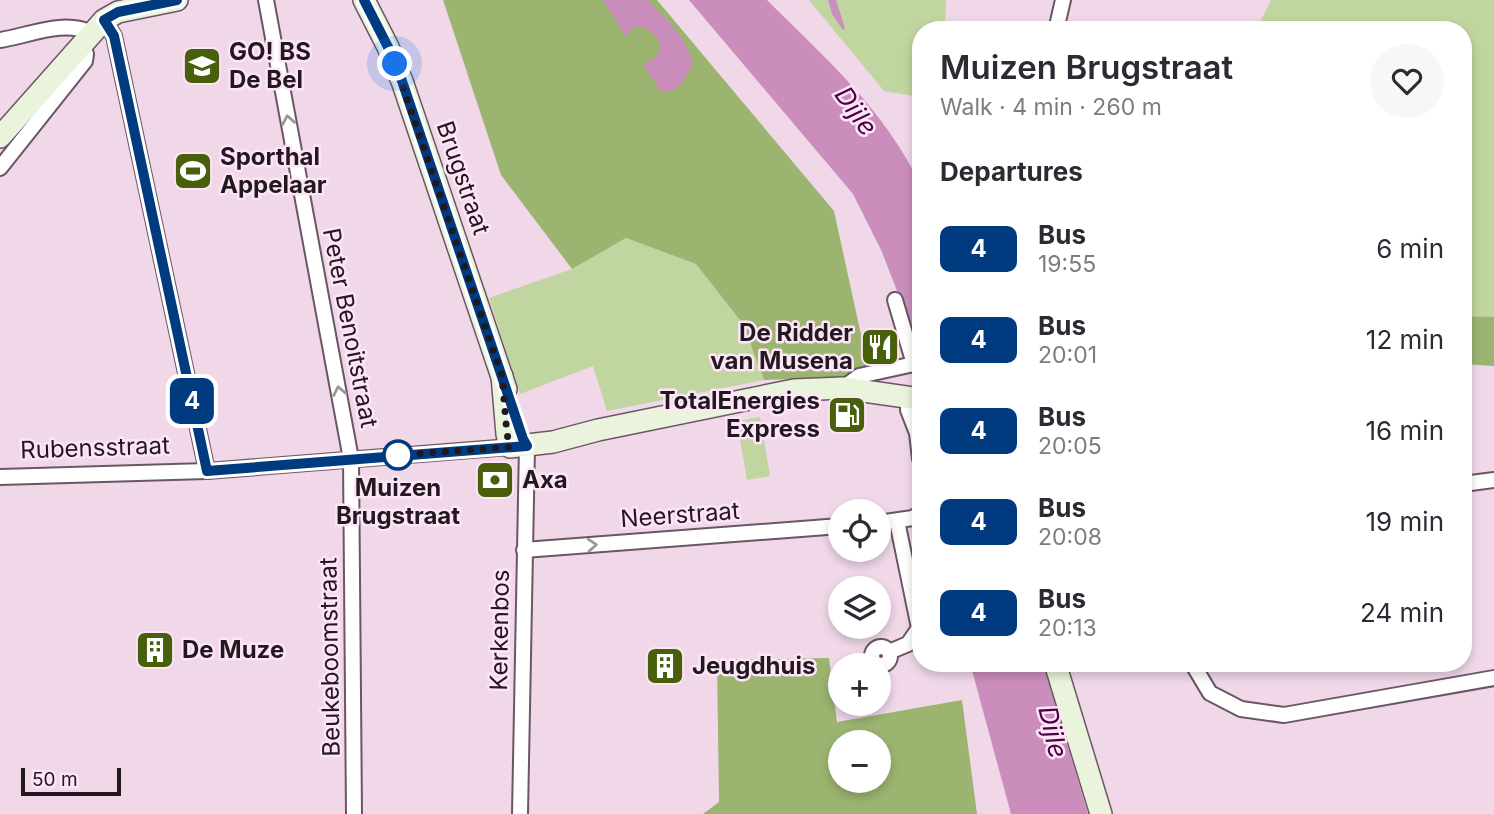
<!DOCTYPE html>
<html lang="en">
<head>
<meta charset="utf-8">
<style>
  :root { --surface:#fff; --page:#f7f7f7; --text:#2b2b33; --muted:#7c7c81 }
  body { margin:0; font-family:Inter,sans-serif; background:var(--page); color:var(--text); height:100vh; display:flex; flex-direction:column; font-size:26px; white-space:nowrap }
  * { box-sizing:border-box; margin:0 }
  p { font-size:23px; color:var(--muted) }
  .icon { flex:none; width:38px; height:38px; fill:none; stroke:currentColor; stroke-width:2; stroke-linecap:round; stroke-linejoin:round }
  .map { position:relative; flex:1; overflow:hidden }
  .side { position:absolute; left:912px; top:21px; width:560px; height:651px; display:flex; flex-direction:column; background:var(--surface); border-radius:28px; box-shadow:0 4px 10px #0003 }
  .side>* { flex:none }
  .badge { padding:0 14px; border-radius:10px; font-size:24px; line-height:46px }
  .tools { position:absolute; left:828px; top:499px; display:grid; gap:14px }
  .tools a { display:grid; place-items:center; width:63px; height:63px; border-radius:50%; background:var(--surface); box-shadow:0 4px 10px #0003; font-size:35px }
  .scale { position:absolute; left:21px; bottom:18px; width:100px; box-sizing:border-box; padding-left:7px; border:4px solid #21191f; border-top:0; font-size:19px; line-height:24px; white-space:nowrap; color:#21191f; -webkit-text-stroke:5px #fde5f7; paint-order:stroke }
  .you { position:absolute; width:35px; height:35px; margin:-18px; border:5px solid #fff; border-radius:50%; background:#1a73e8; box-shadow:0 0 0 10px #1a73e833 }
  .map>.badge { position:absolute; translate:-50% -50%; box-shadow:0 0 0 4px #fff }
  h2 { padding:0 28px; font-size:26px; line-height:63px }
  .round { display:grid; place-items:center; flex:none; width:74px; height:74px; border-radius:37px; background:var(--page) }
  .head { display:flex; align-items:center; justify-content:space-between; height:119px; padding:0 28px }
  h1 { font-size:33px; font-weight:600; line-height:52px }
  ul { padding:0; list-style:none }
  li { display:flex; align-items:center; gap:21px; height:91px; padding:0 28px }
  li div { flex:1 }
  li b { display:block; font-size:26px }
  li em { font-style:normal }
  li .badge { min-width:77px; font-weight:700; text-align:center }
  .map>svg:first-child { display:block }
  .green { fill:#c0d59f }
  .forest { fill:#9bb470; fill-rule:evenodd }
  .water { fill:#cb8ebc }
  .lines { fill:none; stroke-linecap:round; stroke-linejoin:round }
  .street-casing { stroke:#6a5665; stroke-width:18 }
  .secondary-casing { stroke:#6a5665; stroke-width:24 }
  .street { stroke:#fff; stroke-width:14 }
  .secondary { stroke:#eaf3db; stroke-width:21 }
  .oneway { stroke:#9b989a }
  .line-casing { stroke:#fff; stroke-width:16 }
  .line { stroke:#003b80; stroke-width:10 }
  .walk { stroke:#21191f; stroke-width:7; stroke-dasharray:0 12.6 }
  .stop-dot { fill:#fff; stroke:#003b80; stroke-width:3.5 }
  .labels { text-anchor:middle; stroke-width:5; stroke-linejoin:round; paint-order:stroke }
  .poi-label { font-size:24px; font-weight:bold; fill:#21191f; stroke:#fde5f7; text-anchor:start }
  .street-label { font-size:24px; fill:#21191f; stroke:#fde5f7 }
  .stop-label { font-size:24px; font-weight:bold; fill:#21191f; stroke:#fde5f7 }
  .water-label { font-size:26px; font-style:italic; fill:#4b0041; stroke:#fde5f7 }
</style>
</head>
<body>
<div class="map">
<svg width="1494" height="814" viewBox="0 0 1494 814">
  <rect width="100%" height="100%" fill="#f0d8e9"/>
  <!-- green -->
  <g class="green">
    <path d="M809,0H828L832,14L837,8L836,0H946L945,30H920V97L884,91Z"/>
    <path d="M1271,0H1494V317L1463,316V30H1256Z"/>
    <path d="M626,238L696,264L743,324L764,380L607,411L593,366L520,394L489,298L572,269Z"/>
    <path d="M760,417L770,476L747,480L737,421Z"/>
  </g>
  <!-- forest -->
  <g class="forest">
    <path d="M443,0H657L834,211L870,376L764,380L743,324L696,264L626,238L572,269L501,175Z"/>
    <path d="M1463,316L1494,317V366L1463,364Z"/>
    <path d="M829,658L837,722L962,700L977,814H703L719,802L717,660ZM840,742H878V780H840Z"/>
  </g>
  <!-- water -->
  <g class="water">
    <path d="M603,0H648C666,20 687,37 693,63C686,78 679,93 661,92L643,64C670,56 662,31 638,26L630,30L626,37Z"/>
    <path d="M689,0H767C824,57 885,110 920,184V364L912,330L882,252L853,194Z"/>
    <path d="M828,0H836L845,28L843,30L832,14Z"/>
    <path d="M970,663H1043L1088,814H1011Z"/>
  </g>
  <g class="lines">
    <!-- street casing -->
    <g class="street-casing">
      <g id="street">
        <path d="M266,0L351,459L354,814"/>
        <path d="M104,20L114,36L207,471"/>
        <path d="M1056,30L1063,0"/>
        <path d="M0,40C28,36 64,19 91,33"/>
        <path d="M0,168L85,61L86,54L80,45"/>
        <path d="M843,388L859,376L914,364L895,300"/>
        <path d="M908,397V410L917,433L920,459"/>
        <path d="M0,477L207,471L510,447"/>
        <path d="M1463,484L1494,480"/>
        <path d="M878,523L913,518L920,513"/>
        <path d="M524,550L840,526"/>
        <circle cx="881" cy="656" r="9"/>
        <path d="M889,652L908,644L919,628L897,521"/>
        <path d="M1192,663L1210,693L1241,709L1284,715L1494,678"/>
        <path d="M520,814L527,446"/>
      </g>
    </g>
    <!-- secondary casing -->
    <g class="secondary-casing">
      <g id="secondary">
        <path d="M364,0L388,47L402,81L506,389"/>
        <path d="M0,137L104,20L118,12L177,0"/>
        <path d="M502,376L507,434L510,447L553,442L598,430L794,390L843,388L920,399"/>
        <path d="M1055,663L1101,814"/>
      </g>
    </g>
    <!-- street -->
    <use href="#street" class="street"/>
    <!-- secondary -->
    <use href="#secondary" class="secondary"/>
  </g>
  <!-- one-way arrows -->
  <defs><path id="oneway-chevron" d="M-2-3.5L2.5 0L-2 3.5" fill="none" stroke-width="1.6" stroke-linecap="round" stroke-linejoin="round" transform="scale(1.75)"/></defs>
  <g class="oneway">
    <use href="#oneway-chevron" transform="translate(288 120) rotate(-100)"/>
    <use href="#oneway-chevron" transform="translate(339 391) rotate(-101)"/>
    <use href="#oneway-chevron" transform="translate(592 545) rotate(-4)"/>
  </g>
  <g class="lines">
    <!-- line casing -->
    <g class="line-casing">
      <path id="line" d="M177,0L118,12L104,20L114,36L207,471L527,446L523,439L402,81L388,47L364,0"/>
    </g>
    <!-- line -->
    <use href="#line" class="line"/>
    <!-- walk -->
    <path class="walk" d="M395,64L502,376L507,434L510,447L398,455"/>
  </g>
  <!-- icons -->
  <defs>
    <g id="school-square" transform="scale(2.0125)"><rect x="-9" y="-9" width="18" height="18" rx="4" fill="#48600c" stroke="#fde5f7"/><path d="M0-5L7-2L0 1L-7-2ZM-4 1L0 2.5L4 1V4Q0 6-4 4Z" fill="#fff"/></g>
    <g id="stadium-square" transform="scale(2.0125)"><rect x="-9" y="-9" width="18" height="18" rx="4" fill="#48600c" stroke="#fde5f7"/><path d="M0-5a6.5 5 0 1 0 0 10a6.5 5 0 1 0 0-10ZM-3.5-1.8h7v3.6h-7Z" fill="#fff"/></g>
    <g id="restaurant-square" transform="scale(2.0125)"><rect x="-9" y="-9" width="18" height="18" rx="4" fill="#48600c" stroke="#fde5f7"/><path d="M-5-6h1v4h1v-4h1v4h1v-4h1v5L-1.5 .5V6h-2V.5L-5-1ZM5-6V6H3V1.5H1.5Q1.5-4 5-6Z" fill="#fff"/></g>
    <g id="fuel-square" transform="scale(2.0125)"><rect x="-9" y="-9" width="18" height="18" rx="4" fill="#48600c" stroke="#fde5f7"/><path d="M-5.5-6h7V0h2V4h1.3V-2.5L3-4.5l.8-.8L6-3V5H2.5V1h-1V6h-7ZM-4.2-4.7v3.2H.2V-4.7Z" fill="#fff"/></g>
    <g id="bank-square" transform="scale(2.0125)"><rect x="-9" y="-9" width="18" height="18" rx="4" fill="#48600c" stroke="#fde5f7"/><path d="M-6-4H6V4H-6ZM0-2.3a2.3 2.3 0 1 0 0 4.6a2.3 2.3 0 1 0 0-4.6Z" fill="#fff"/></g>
    <g id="building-square" transform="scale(2.0125)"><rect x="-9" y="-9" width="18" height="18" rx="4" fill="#48600c" stroke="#fde5f7"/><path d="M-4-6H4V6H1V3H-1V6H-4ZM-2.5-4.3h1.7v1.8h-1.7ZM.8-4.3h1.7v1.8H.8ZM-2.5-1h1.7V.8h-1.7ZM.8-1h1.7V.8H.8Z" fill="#fff"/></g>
  </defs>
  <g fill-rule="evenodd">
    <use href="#school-square" x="202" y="66"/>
    <use href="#stadium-square" x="193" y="171"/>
    <use href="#restaurant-square" x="880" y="347"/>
    <use href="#fuel-square" x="847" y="415"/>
    <use href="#bank-square" x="495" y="480"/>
    <use href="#building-square" x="155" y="650"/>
    <use href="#building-square" x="665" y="666"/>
  </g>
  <!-- markers -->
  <circle class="stop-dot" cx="398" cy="455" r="14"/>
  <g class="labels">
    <!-- poi labels -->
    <g class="poi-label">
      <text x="229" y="60">GO! BS<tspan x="229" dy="28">De Bel</tspan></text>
      <text x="220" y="165">Sporthal<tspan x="220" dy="28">Appelaar</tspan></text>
      <text x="853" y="341" text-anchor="end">De Ridder<tspan x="853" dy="28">van Musena</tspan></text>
      <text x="820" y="409" text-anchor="end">TotalEnergies<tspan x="820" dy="28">Express</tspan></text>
      <text x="522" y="488">Axa</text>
      <text x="182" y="658">De Muze</text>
      <text x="692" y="674">Jeugdhuis</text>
    </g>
    <!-- street labels -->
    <g class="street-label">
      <text transform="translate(463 178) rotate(71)" y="8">Brugstraat</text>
      <text transform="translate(350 328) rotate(79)" y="8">Peter Benoitstraat</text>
      <text transform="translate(95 448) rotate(-2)" y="8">Rubensstraat</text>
      <text transform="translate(680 515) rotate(-4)" y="8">Neerstraat</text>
      <text transform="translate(500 630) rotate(-89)" y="8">Kerkenbos</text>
      <text transform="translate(330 657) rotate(-91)" y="8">Beukeboomstraat</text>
    </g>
    <!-- stop labels -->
    <g class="stop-label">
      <text x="398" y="496">Muizen<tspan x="398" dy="28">Brugstraat</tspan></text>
    </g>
    <!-- water labels -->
    <g class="water-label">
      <text transform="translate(856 111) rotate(55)" y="9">Dijle</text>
      <text transform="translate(1053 732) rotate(77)" y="9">Dijle</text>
    </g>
  </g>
</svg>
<div class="tools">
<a><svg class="icon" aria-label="locate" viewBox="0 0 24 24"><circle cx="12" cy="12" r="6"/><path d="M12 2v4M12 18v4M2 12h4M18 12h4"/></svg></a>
<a><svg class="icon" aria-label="layers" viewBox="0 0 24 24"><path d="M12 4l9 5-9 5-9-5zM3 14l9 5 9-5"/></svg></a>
<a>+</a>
<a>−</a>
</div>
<div class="scale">50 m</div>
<div class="you" style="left:395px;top:64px"></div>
<b class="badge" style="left:192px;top:401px;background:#003b80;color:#fff">4</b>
<section class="side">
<div class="head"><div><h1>Muizen Brugstraat</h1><p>Walk · 4 min · 260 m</p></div><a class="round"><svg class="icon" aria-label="heart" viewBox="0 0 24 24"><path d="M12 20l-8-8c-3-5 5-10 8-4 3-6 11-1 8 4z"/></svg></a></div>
<h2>Departures</h2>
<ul>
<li><span class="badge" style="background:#003b80;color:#fff">4</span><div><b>Bus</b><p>19:55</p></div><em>6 min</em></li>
<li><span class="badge" style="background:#003b80;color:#fff">4</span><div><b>Bus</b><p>20:01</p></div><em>12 min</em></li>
<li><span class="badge" style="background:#003b80;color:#fff">4</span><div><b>Bus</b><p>20:05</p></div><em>16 min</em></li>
<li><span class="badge" style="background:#003b80;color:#fff">4</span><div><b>Bus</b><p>20:08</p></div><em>19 min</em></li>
<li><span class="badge" style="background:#003b80;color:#fff">4</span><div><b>Bus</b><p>20:13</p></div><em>24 min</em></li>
</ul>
</section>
</div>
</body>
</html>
